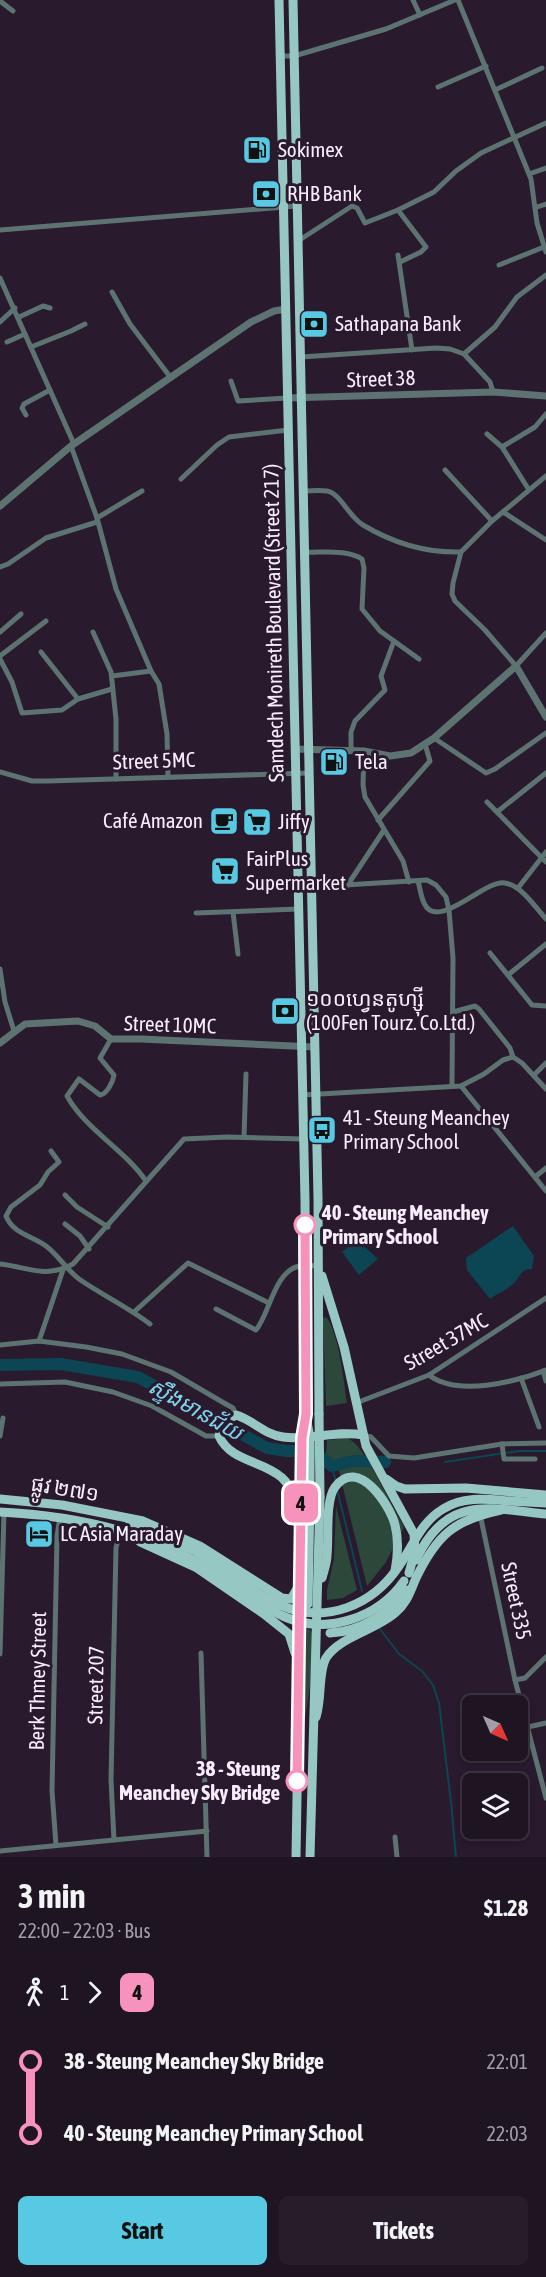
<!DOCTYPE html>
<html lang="en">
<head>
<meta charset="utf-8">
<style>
  :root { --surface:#1f1422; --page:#271d2a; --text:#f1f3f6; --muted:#a19ea5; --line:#3c3340; --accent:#57c9e2 }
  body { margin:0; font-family:"Asap Condensed","Noto Sans Khmer",sans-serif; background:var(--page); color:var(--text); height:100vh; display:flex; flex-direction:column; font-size:22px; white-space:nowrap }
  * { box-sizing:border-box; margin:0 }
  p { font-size:20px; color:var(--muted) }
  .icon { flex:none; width:33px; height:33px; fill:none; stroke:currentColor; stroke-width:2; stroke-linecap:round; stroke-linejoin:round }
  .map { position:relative; height:1857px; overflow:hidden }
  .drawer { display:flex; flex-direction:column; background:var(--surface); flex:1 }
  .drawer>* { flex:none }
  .badge { padding:0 12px; border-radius:9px; font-size:21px; line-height:39px }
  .needle { width:39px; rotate:135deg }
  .buttons { position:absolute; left:462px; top:1695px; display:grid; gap:12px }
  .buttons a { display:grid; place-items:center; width:66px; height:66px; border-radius:9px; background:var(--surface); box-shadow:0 3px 9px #0003,0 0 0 2px var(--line); font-size:30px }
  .map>.badge { position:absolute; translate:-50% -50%; box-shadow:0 0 0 3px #fff }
  .legs { display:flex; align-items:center; gap:9px; height:66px; padding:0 18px; font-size:20px }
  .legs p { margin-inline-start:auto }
  .head { display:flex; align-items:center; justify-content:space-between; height:102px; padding:0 18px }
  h1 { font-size:33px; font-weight:700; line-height:45px }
  .cta { display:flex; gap:12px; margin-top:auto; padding:12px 18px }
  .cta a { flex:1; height:69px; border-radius:9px; background:var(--accent); color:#111; font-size:24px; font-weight:700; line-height:69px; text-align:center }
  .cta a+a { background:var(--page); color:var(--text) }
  ul { padding:0 18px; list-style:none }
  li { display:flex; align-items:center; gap:21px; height:72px; font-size:22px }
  li i { display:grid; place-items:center; width:9px; height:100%; margin:0 8px; background:currentColor }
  li i::after { content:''; width:15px; height:15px; margin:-8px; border:4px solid; border-radius:50%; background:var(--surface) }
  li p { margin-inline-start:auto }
  li:first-child i { background:linear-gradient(#0000 50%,currentColor 0) }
  li:last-child i { background:linear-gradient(currentColor 50%,#0000 0) }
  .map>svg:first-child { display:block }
  .green { fill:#2c483a }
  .water { fill:#0c4553 }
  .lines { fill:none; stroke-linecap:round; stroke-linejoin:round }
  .stream { stroke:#0c4553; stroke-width:2 }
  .river { stroke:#0c4553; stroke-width:12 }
  .minor { stroke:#5c7371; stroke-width:5 }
  .tertiary { stroke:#5c7371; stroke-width:7 }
  .primary { stroke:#97c7c3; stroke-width:9 }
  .primary-bridge { stroke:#97c7c3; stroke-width:9 }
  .line-1-casing { stroke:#fff; stroke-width:14 }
  .line-1 { stroke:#f792bd; stroke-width:9 }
  .stop-1-dot { fill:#fff; stroke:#f792bd; stroke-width:3 }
  .labels { text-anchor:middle; stroke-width:6; stroke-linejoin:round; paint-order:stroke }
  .poi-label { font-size:21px; fill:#f8edfb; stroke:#291a2d; text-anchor:start }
  .street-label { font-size:21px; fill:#f8edfb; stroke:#291a2d }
  .stop-label { font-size:21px; font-weight:bold; fill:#f8edfb; stroke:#291a2d; text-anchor:start }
  .water-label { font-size:22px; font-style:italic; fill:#7ed3ed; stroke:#291a2d }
</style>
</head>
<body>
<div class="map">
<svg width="546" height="1857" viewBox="0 0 546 1857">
  <rect width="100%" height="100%" fill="#291a2d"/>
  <!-- green -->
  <g class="green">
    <path d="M326,1317C339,1332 344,1383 347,1403L326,1406L323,1318Z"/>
    <path d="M348,1438L356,1444L365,1456L355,1455L332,1461L326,1456L327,1440Z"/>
    <path d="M358,1464H370L404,1527L386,1562L367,1586L338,1467Z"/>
    <path d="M336,1506L357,1590L343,1598L327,1600V1590L334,1559Z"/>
    <path d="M303,1624L313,1633L310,1687L305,1719L302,1687Z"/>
  </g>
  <!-- water -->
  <g class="water">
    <path d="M513,1226L534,1256L532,1269C521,1269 521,1275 515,1282C509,1289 497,1294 490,1299L467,1270L466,1258Z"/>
    <path d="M357,1240L378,1259L359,1275L342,1252Z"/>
  </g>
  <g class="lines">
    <!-- stream -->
    <g class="stream">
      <path d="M445,1462L519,1451H546"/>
      <path d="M332,1466L336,1483"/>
      <path d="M337,1489L362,1591"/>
      <path d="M380,1629L399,1654L422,1671L433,1685L439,1703L451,1802L456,1857"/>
    </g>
    <!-- river -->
    <path class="river" d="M0,1365L61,1364L138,1377L267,1448L287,1451H313L332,1466L355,1461L385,1462"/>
    <!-- minor -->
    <g class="minor">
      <path d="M413,0L420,15"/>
      <path d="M458,0L531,179L537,223L546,252"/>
      <path d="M0,1L13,11"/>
      <path d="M280,56H294L386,29L455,0"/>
      <path d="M438,87L486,66"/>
      <path d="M495,90L542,68"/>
      <path d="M529,174L546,168"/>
      <path d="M537,207L546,204"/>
      <path d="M398,210L426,247L421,252L400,262"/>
      <path d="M0,230L297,206"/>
      <path d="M298,241L352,206L357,208L365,223L398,210L434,192L456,171L481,153L546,123"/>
      <path d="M398,255L412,350"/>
      <path d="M499,265L544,247"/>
      <path d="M0,278L74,444"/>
      <path d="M112,292L130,324L171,378"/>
      <path d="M19,317L43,306L50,308"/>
      <path d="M0,322L15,308"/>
      <path d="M7,342L25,334"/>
      <path d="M31,347L71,331L85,324"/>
      <path d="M464,354L490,382L493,392"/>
      <path d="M301,357L436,348L450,349L464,354L495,327L517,297L546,275"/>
      <path d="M231,381L238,401L287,398"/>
      <path d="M26,415L22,408L24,404L50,390"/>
      <path d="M487,434L502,447L529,490"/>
      <path d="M71,446L97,518L116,589L151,671L159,684L167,734L168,777"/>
      <path d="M502,447L535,427L546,414"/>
      <path d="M445,470L492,521"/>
      <path d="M546,476L492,521L461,552L453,583L452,594L455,601L485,630L516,666L546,633"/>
      <path d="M181,479L217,445L229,437L288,430"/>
      <path d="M303,491C311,491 319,490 327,491C340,493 349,517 363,525C393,543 427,553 461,552"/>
      <path d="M503,512L546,540"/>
      <path d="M97,518L142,491"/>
      <path d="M305,552C322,553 347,549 362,559L364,568L362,609L380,631L419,659"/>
      <path d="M0,567L8,564L46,538L97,522"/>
      <path d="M0,632L21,614"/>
      <path d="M93,632L111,672L116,719V779"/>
      <path d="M41,652L78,699"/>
      <path d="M0,656L46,621"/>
      <path d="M0,659L12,682L22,713L62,710L78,699L112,689"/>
      <path d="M112,676L151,671"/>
      <path d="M434,738L486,773L495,769L546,733"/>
      <path d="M351,751V732L355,721L385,690L381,676L394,641"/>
      <path d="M364,751L363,785L365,797L403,861L409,882"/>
      <path d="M0,772L32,781H48L309,773"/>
      <path d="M487,802L546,862"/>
      <path d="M497,812L546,773"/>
      <path d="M378,820L430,761L425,744"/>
      <path d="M418,881C420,888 421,897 424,903C437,933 486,878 505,883C522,886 535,907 546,919"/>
      <path d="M347,886L384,830"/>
      <path d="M312,887L427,880L436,885L446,897L449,910L453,958L452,1086"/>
      <path d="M518,888L546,852"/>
      <path d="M233,912L238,954"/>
      <path d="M196,913L298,909"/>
      <path d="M490,953L532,1005L546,1006"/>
      <path d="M0,969L5,1002L14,1031"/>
      <path d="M508,975L546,944"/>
      <path d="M453,1012L475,1006L479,1009L510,1048L513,1057L522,1063L546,1089"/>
      <path d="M111,1039L100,1058L114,1075C113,1082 107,1094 100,1095L79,1079L67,1096C86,1130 124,1149 146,1181"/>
      <path d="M534,1075L546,1063"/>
      <path d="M461,1086L546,1191"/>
      <path d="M302,1095L461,1086L484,1074L503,1060L513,1057"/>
      <path d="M244,1137L246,1074"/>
      <path d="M51,1151L59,1162L48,1172L40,1185L11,1207L6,1216C13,1234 33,1236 46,1246C58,1255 67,1270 79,1279C102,1295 128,1307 150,1324"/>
      <path d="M535,1177L546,1168"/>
      <path d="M65,1195L77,1207L108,1227"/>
      <path d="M65,1224L80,1236L89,1249"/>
      <path d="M0,1264C28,1267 46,1279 73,1264L184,1139L227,1137L303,1139"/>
      <path d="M216,1309L256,1330C270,1313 274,1272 299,1266C305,1265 313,1266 319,1266"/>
      <path d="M134,1312L188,1263L269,1303"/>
      <path d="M39,1341L63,1270"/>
      <path d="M0,1345L39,1341L86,1347L122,1354L171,1372L224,1403L233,1408L236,1415"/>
      <path d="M543,1371L546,1381"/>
      <path d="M429,1375C457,1397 515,1382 546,1370"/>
      <path d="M521,1378L539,1427"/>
      <path d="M0,1384L65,1382L113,1392L152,1406L206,1436H219"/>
      <path d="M356,1403L429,1375L546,1298"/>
      <path d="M363,1435L371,1437L389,1456L414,1458L502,1444L546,1443"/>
      <path d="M0,1436L3,1418"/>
      <path d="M502,1444L504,1459H535"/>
      <path d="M480,1514L515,1680L546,1798"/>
      <path d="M201,1653L207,1857"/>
      <path d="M0,1654L4,1512"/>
      <path d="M515,1680L525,1678L546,1657"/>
      <path d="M528,1727L546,1723"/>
      <path d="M395,1837L397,1857"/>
      <path d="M114,1840L111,1780L116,1548L120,1531"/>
      <path d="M56,1845L52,1791L57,1536L60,1517"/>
      <path d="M0,1851L207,1831"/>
    </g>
    <!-- tertiary -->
    <g class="tertiary">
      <path d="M287,398L493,392L546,396"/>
      <path d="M0,506L71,446L251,322L274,311L286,309"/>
      <path d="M295,749L364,751L390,756L411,753L434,738L516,666L546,717"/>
      <path d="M0,1043L25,1024L78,1021L95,1026L111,1039H141L315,1047"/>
    </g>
    <!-- primary -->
    <g class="primary">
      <path d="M279,0L305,1200L306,1414"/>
      <path d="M293,0L318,1198L319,1414"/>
      <path d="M322,1276L344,1347L366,1446L414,1534L415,1551L409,1573"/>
      <path d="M386,1479L396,1486L405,1489L466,1488L546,1495"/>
      <path d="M0,1499L62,1505L143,1521L200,1546L282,1598L291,1599L298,1587"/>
      <path d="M509,1501L546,1503"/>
      <path d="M296,1510C292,1455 235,1472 219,1436L223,1422L236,1415C253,1420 265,1435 283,1437C309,1441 336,1430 363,1435"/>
      <path d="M0,1512C80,1516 155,1533 222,1577"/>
      <path d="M130,1522L195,1551L226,1571"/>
      <path d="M140,1542L197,1568L264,1614L289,1634L295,1653"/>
      <path d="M416,1560C446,1495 487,1508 546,1514"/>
      <path d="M322,1578C324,1570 327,1563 327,1555C329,1537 325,1501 335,1487C358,1456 390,1505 395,1525C399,1540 398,1555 395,1571"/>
      <path d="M308,1604L310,1497"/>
      <path d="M330,1633C360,1632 390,1613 407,1590"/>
      <path d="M316,1717C322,1699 318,1672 326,1658C339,1637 376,1630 395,1613C407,1603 410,1592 416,1578C437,1535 454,1520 501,1510"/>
      <path d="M296,1857L302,1497"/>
      <path d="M310,1857L320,1497"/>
    </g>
    <!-- primary-bridge -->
    <g class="primary-bridge">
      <path d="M319,1414L320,1497"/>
      <path d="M307,1422L310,1438V1497"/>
      <path d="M302,1497V1438L306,1414"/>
      <path d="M226,1571C244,1583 261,1597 280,1605C326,1625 373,1605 399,1566C413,1546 421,1522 443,1509C463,1496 487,1499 509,1501"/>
      <path d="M222,1577C242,1590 262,1607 285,1617C327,1635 378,1618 404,1581"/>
    </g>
  </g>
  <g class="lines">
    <!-- line-1 casing -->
    <g class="line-1-casing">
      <path id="line-1" d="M297,1781L302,1438L306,1414L305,1225"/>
    </g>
    <!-- line-1 -->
    <use href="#line-1" class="line-1"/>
  </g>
  <!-- icons -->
  <defs>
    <g id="fuel-square" transform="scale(1.5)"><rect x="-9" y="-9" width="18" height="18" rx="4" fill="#57c9e2" stroke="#291a2d"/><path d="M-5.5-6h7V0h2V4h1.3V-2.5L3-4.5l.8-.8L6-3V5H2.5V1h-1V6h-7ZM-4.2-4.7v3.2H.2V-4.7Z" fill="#111"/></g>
    <g id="bank-square" transform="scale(1.5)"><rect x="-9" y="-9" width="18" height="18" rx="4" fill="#57c9e2" stroke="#291a2d"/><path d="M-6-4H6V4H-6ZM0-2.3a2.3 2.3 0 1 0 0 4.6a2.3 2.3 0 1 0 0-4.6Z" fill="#111"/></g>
    <g id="cafe-square" transform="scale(1.5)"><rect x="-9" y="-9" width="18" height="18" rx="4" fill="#57c9e2" stroke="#291a2d"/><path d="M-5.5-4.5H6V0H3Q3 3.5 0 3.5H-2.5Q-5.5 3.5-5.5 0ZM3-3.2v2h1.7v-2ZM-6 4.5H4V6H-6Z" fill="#111"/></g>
    <g id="supermarket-square" transform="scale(1.5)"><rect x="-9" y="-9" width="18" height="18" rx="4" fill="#57c9e2" stroke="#291a2d"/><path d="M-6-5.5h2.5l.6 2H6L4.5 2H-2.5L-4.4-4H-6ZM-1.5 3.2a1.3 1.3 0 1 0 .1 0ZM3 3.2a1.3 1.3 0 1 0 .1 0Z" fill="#111"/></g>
    <g id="bus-square" transform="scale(1.5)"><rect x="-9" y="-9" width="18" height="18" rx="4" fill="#57c9e2" stroke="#291a2d"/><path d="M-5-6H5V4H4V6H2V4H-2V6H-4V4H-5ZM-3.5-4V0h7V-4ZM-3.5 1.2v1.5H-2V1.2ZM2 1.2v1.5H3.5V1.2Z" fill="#111"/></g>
    <g id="hotel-square" transform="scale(1.5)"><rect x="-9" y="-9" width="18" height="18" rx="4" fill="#57c9e2" stroke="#291a2d"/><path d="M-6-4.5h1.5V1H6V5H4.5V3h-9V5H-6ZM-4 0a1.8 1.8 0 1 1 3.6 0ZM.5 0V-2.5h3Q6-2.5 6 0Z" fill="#111"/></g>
  </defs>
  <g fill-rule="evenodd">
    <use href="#fuel-square" x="257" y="150"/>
    <use href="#bank-square" x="266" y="194"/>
    <use href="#bank-square" x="314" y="324"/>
    <use href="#fuel-square" x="334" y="762"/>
    <use href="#cafe-square" x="224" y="821"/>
    <use href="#supermarket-square" x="257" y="822"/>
    <use href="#supermarket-square" x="225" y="871"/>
    <use href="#bank-square" x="285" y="1011"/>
    <use href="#bus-square" x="322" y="1130"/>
    <use href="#hotel-square" x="39" y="1534"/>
  </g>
  <!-- markers -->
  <g class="stop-1-dot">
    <circle cx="305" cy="1225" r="10"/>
    <circle cx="297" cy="1781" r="10"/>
  </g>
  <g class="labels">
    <!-- poi labels -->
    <g class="poi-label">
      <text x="278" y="157">Sokimex</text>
      <text x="287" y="201">RHB Bank</text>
      <text x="335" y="331">Sathapana Bank</text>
      <text x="355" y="769">Tela</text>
      <text x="203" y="828" text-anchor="end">Café Amazon</text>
      <text x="278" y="829">Jiffy</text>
      <text x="246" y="866">FairPlus<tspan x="246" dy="24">Supermarket</tspan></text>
      <text x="306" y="1006">១០០ហ្វេនតូហ្ស៊ី<tspan x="306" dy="24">(100Fen Tourz. Co.Ltd.)</tspan></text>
      <text x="343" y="1125">41 - Steung Meanchey<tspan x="343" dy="24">Primary School</tspan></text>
      <text x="60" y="1541">LC Asia Maraday</text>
    </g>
    <!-- street labels -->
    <g class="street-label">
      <text transform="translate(381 379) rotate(-2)" y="7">Street 38</text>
      <text transform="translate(274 623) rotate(-91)" y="7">Samdech Monireth Boulevard (Street 217)</text>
      <text transform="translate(154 761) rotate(-2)" y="7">Street 5MC</text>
      <text transform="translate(170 1025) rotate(2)" y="7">Street 10MC</text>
      <text transform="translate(446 1342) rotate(-30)" y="7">Street 37MC</text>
      <text transform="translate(65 1489) rotate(9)" y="7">ផ្លូវ ២៧១</text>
      <text transform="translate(516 1601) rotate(78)" y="7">Street 335</text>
      <text transform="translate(38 1681) rotate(-89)" y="7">Berk Thmey Street</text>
      <text transform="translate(96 1685) rotate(-89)" y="7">Street 207</text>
    </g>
    <!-- stop labels -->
    <g class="stop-label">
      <text x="322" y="1220">40 - Steung Meanchey<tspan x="322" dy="24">Primary School</tspan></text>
      <text x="280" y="1776" text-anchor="end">38 - Steung<tspan x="280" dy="24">Meanchey Sky Bridge</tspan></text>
    </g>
    <!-- water labels -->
    <g class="water-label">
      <text transform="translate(196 1409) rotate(29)" y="8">ស្ទឹងមានជ័យ</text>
    </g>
  </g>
</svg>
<div class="buttons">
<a><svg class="needle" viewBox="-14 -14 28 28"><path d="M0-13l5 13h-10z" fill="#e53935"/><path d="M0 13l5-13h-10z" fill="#a19ea5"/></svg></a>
<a><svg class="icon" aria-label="layers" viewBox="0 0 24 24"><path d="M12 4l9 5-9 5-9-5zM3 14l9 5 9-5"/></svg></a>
</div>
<b class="badge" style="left:301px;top:1503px;background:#f792bd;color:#111">4</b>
</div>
<section class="drawer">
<div class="head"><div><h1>3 min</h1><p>22:00 – 22:03 · Bus</p></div><b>$1.28</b></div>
<div class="legs"><svg class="icon" aria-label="walk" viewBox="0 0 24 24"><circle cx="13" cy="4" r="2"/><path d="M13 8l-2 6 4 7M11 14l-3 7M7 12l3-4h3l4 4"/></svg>1<svg class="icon" aria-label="forward" viewBox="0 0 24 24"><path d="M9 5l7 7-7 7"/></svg><b class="badge" style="background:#f792bd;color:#111">4</b></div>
<ul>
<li><i style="color:#f792bd"></i><b>38 - Steung Meanchey Sky Bridge</b><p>22:01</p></li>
<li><i style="color:#f792bd"></i><b>40 - Steung Meanchey Primary School</b><p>22:03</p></li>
</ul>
<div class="cta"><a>Start</a><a>Tickets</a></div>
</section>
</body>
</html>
